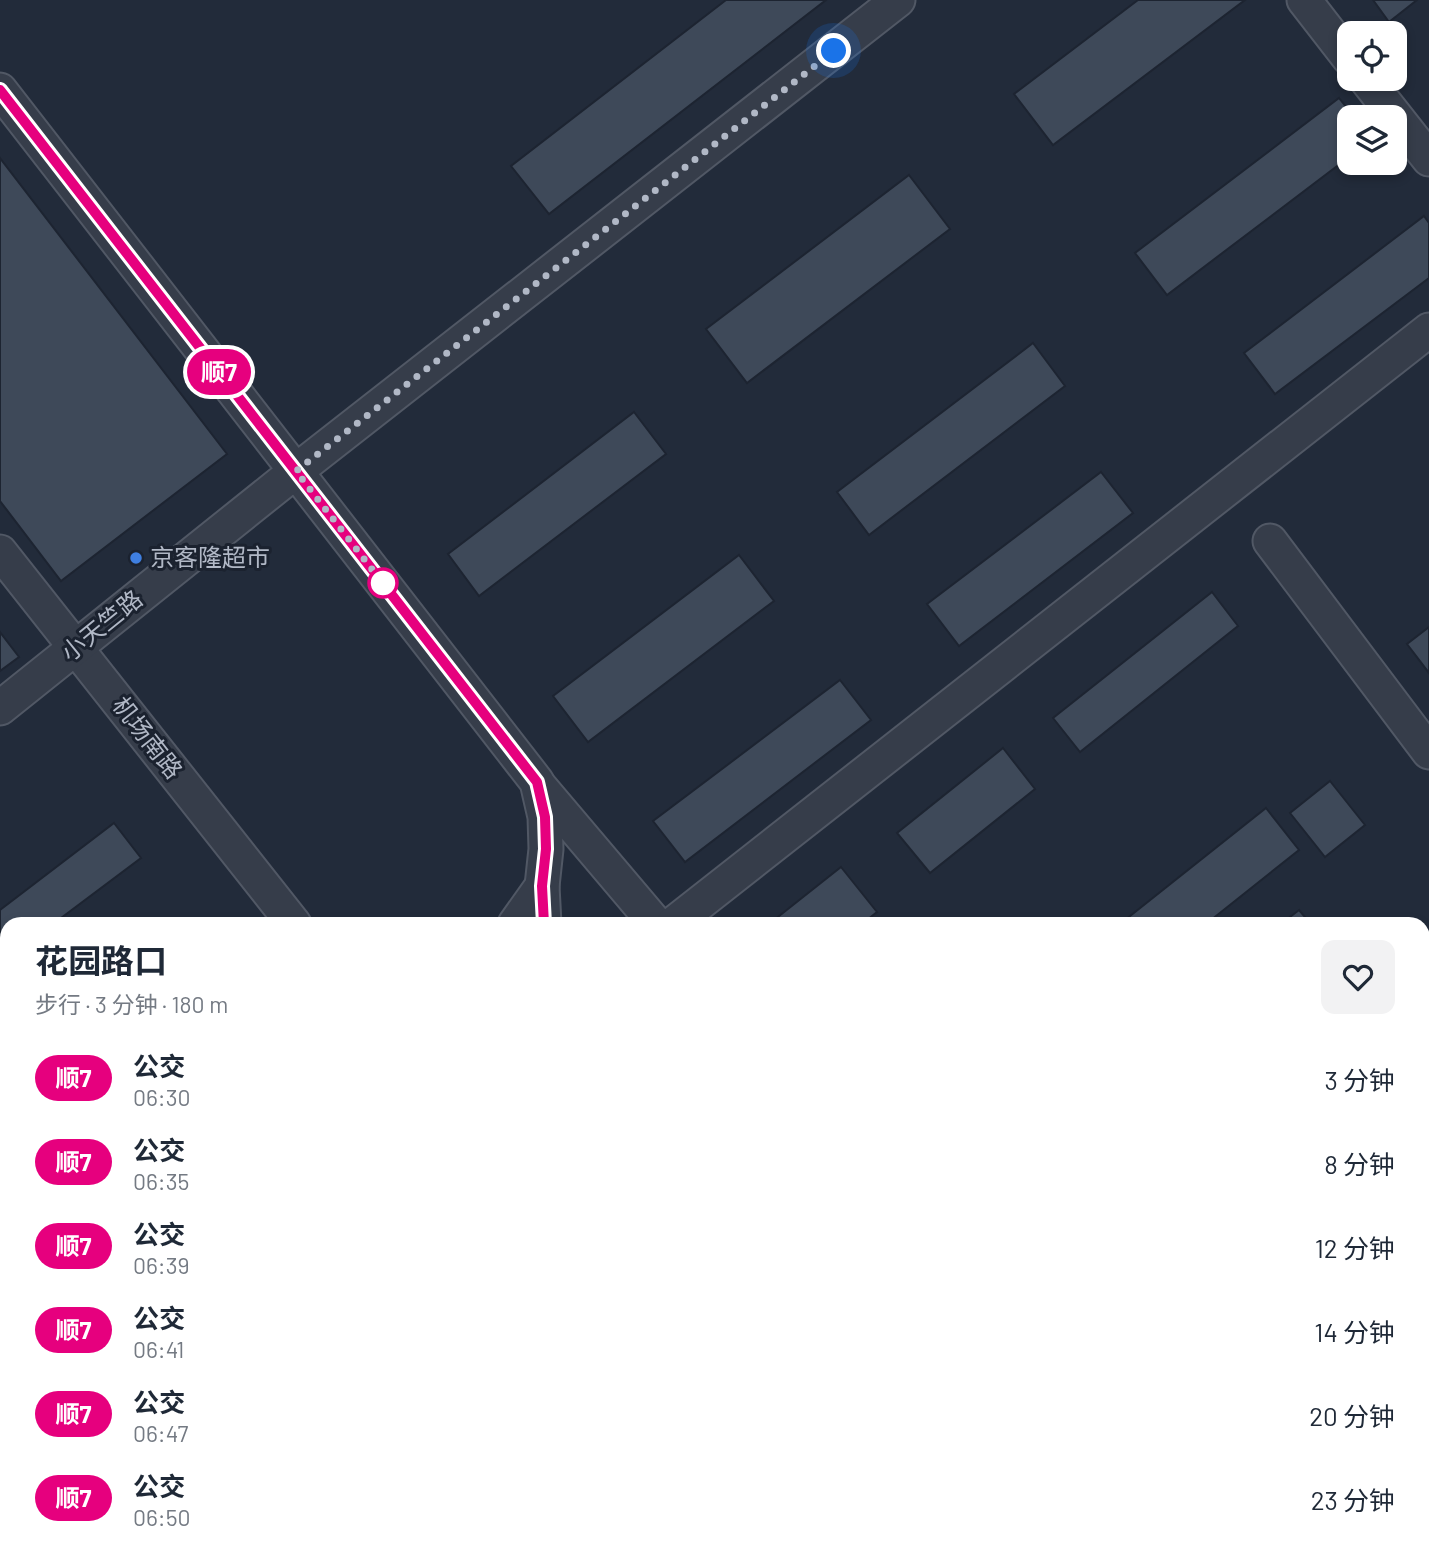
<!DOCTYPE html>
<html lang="zh">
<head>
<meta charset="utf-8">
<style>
  :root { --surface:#fff; --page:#f2f2f3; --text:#1f2937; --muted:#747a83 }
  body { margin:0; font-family:Barlow,"Noto Sans SC",sans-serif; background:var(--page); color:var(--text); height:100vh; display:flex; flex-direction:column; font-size:26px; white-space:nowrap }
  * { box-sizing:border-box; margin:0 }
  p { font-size:23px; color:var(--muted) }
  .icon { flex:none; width:38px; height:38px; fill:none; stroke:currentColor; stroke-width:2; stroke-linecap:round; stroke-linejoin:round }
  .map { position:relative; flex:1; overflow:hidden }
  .details { position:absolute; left:0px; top:917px; width:1430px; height:637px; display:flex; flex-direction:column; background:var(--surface); border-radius:21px 21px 0 0; box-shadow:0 4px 10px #0003 }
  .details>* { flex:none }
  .badge { padding:0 14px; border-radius:23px; font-size:24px; line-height:46px }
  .controls { position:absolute; left:1337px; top:21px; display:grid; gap:14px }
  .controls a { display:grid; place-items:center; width:70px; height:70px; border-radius:14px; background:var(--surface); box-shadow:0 4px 10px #0003; font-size:35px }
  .you { position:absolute; width:35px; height:35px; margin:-18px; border:5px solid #fff; border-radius:50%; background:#1a73e8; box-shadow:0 0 0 10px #1a73e833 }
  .map>.badge { position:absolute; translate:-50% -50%; box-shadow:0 0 0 4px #fff }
  .round { display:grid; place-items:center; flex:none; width:74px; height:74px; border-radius:14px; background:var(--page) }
  .overview { display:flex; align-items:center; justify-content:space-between; height:119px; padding:0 35px }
  h1 { font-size:33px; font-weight:700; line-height:52px }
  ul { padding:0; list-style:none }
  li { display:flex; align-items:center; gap:21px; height:84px; padding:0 35px }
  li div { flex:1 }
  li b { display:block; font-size:26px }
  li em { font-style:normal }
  li .badge { min-width:77px; font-weight:700; text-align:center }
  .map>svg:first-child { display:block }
  .medical { fill:#302e3b }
  .building { fill:#3e4959; stroke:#1d2431; stroke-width:2 }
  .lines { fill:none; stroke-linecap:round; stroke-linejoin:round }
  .minor-casing { stroke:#515865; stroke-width:37 }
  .minor { stroke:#363d4a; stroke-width:33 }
  .line-casing { stroke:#fff; stroke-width:16 }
  .line { stroke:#e6007e; stroke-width:10 }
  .walk { stroke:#b1b8c6; stroke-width:7; stroke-dasharray:0 12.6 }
  .shop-dot { fill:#3f7fe0; stroke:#1b222f; stroke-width:2.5 }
  .stop-dot { fill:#fff; stroke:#e6007e; stroke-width:3.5 }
  .labels { text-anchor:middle; stroke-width:6; stroke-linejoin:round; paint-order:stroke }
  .poi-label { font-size:24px; fill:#b1b8c6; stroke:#1b222f; text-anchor:start }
  .street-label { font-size:24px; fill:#b1b8c6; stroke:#1b222f }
</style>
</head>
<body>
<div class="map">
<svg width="1429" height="1554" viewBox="0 0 1429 1554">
  <rect width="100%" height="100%" fill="#222b3a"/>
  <!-- medical -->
  <path class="medical" d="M73,1547H179L185,1554H63Z"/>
  <!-- building -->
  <g class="building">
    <path d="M726,0H826L549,214L511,166Z"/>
    <path d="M1138,0H1245L1053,145L1014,94Z"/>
    <path d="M1373,0H1417L1389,22Z"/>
    <path d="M1339,98L1354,117H1349V157L1167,295L1135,253Z"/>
    <path d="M0,158L227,454L61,581L0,501Z"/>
    <path d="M909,175L950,229L747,383L706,329Z"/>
    <path d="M1424,216L1429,223V278L1275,394L1244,353Z"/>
    <path d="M1033,343L1065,386L869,535L837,492Z"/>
    <path d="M634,412L666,454L479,596L448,554Z"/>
    <path d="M1101,472L1133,513L959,646L927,604Z"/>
    <path d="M739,555L774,601L588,742L553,696Z"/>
    <path d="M1212,592L1238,626L1080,752L1053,718Z"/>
    <path d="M1429,627V673L1407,644Z"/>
    <path d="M0,632L19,657L0,671Z"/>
    <path d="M840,680L871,720L685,862L653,821Z"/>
    <path d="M1003,748L1035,789L930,873L897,833Z"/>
    <path d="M1330,781L1365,825L1325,857L1290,813Z"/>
    <path d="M1266,808L1299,850L1206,924H1120Z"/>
    <path d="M114,823L141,858L53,924H7V959L0,965V910Z"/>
    <path d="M841,867L877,912L862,924H769Z"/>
    <path d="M1299,910L1311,924H1281Z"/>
    <path d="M1429,1014V1081L1423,1086V1019Z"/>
    <path d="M0,1137L7,1146V1174L0,1179Z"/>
    <path d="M1429,1277V1344L1423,1349V1282Z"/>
    <path d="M7,1316V1389L0,1394V1321Z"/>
    <path d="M423,1547H430L436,1554H414Z"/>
    <path d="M549,1547H612L603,1554H555Z"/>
    <path d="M775,1547H797L803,1554H766Z"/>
    <path d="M1036,1547H1102L1094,1554H1042Z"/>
    <path d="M1142,1547H1169L1160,1554H1147Z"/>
    <path d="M1347,1547H1404L1410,1554H1338Z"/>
  </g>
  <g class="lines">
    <!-- minor casing -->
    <g class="minor-casing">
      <g id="minor">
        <path d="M1304,0L1349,58"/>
        <path d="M1366,79L1429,159"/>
        <path d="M0,90L537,782L545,817L546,849L542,886L544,924"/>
        <path d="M1270,541L1429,752"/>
        <path d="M0,552L294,924"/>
        <path d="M0,708L296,471L898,0"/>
        <path d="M540,787L656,924"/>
        <path d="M515,924L542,886"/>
        <path d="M673,924L1429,330"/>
        <path d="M0,1101L7,1110"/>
        <path d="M0,1429L7,1424"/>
        <path d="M1423,1430L1429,1425"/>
        <path d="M0,1537L7,1534"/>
        <path d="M160,1547L166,1554"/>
        <path d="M453,1547L458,1554"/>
        <path d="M956,1547L961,1554"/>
        <path d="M1422,1547L1427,1554"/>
        <path d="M1267,1554L1275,1547"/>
      </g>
    </g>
    <!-- minor -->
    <use href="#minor" class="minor"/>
  </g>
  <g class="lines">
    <!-- line casing -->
    <g class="line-casing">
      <path id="line" d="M0,90L537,782L545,817L546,849L542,886L544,924"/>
    </g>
    <!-- line -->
    <use href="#line" class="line"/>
    <!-- walk -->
    <path class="walk" d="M383,583L385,586L296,471L834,51"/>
  </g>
  <!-- markers -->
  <circle class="shop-dot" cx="136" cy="558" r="7"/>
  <circle class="stop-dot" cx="383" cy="583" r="14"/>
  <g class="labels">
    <!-- poi labels -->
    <g class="poi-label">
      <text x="150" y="566">京客隆超市</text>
    </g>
    <!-- street labels -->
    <g class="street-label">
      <text transform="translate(102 626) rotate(-39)" y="8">小天竺路</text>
      <text transform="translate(147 738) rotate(52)" y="8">机场南路</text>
    </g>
  </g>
</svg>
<div class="controls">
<a><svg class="icon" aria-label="locate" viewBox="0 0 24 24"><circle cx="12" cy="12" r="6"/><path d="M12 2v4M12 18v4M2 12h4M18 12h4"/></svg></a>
<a><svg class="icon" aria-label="layers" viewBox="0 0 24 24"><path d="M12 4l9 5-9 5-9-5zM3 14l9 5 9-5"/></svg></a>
</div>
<div class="you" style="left:834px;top:51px"></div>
<b class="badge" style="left:219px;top:372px;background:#e6007e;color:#fff">顺7</b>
<section class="details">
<div class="overview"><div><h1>花园路口</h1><p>步行 · 3 分钟 · 180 m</p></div><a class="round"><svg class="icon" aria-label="heart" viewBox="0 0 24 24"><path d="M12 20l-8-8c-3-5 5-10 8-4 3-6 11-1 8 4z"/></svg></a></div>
<ul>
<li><span class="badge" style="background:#e6007e;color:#fff">顺7</span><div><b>公交</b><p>06:30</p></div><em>3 分钟</em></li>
<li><span class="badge" style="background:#e6007e;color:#fff">顺7</span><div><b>公交</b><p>06:35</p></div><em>8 分钟</em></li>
<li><span class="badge" style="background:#e6007e;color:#fff">顺7</span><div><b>公交</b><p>06:39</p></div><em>12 分钟</em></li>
<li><span class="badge" style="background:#e6007e;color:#fff">顺7</span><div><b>公交</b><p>06:41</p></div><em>14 分钟</em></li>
<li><span class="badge" style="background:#e6007e;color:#fff">顺7</span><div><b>公交</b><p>06:47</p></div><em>20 分钟</em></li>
<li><span class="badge" style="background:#e6007e;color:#fff">顺7</span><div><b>公交</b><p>06:50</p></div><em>23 分钟</em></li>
</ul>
</section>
</div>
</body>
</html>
